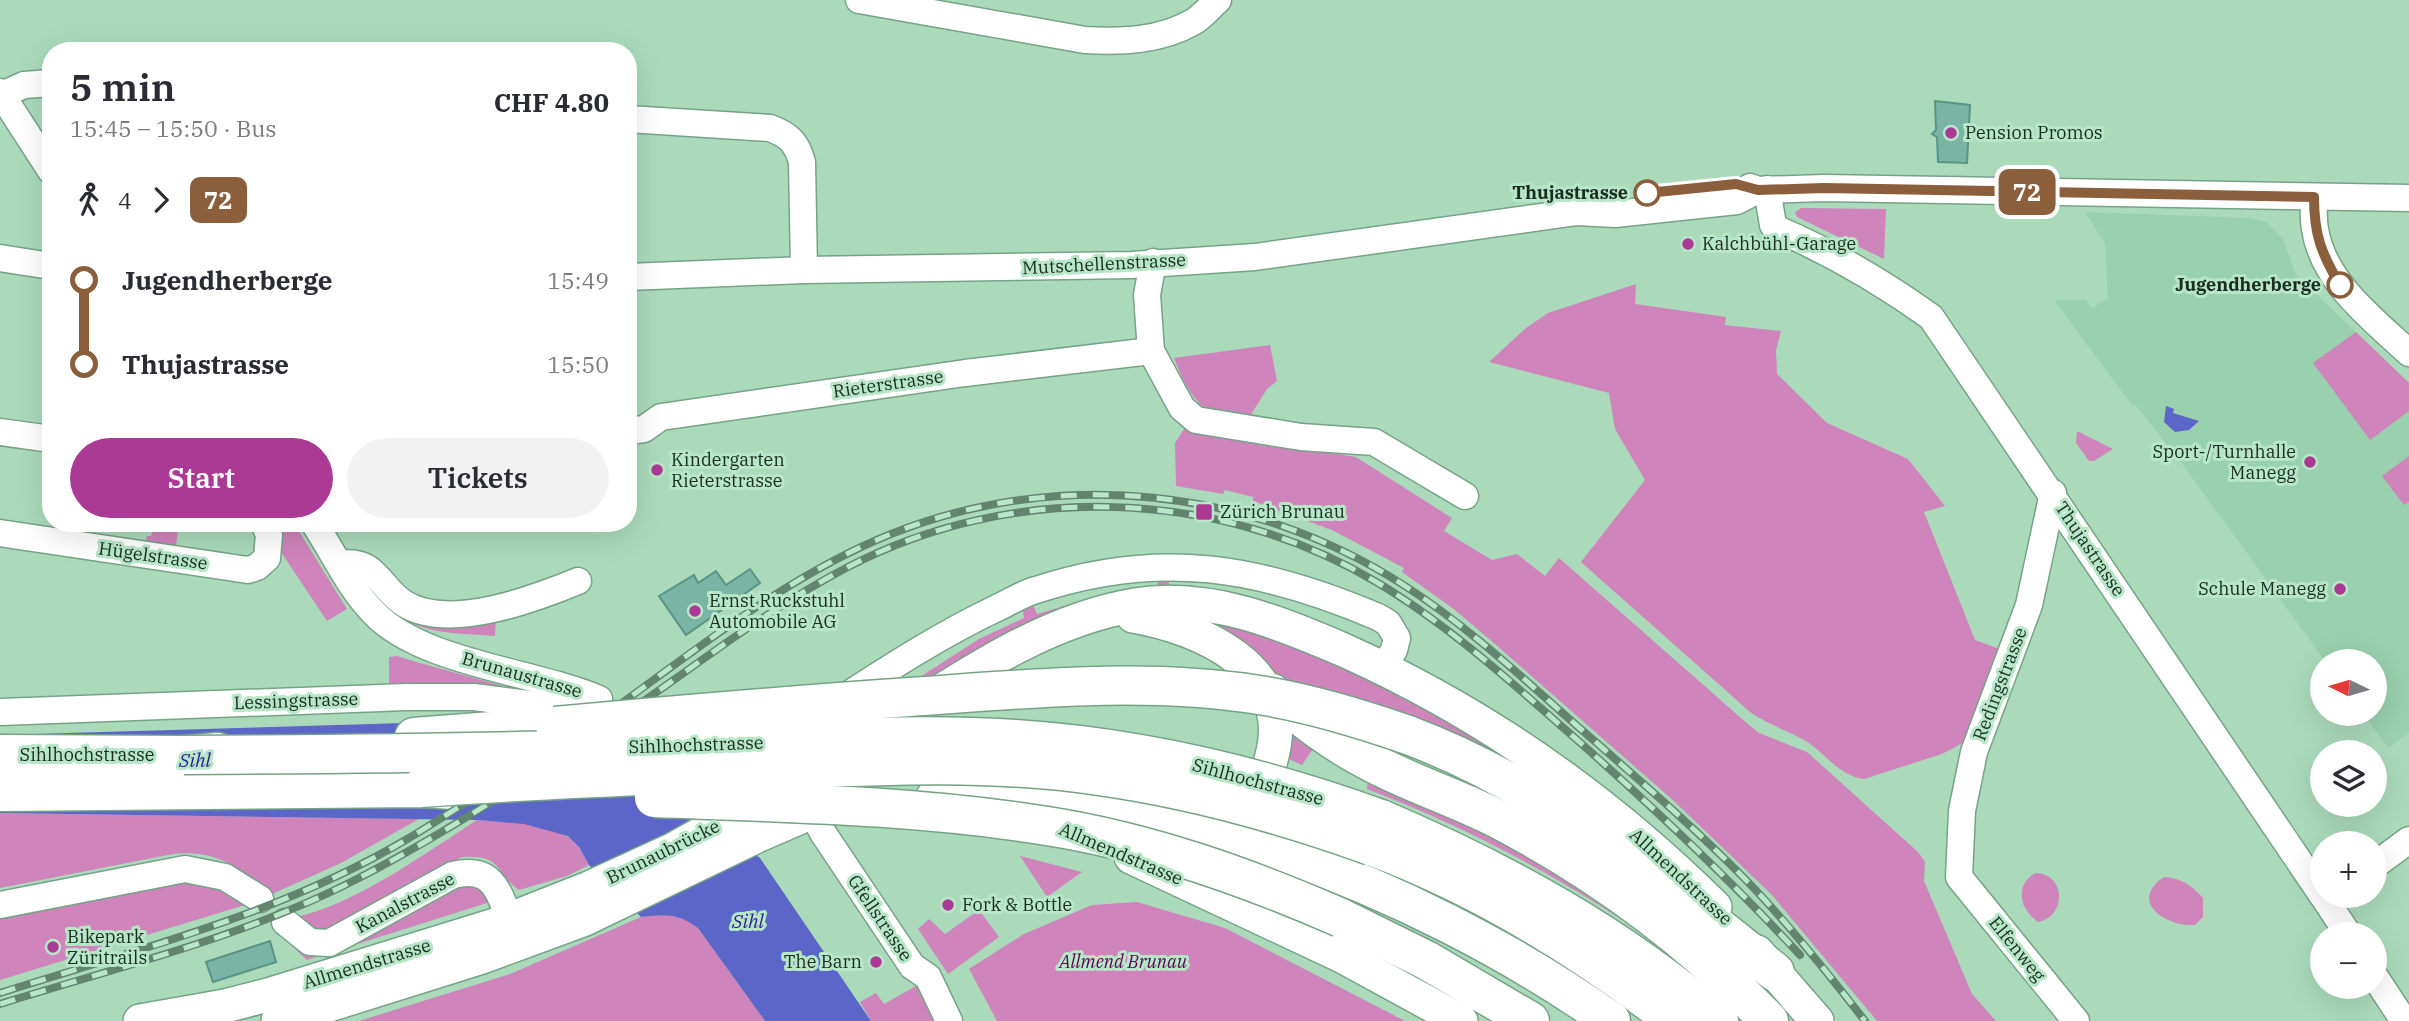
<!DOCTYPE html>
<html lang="en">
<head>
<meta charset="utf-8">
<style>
  :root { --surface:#fff; --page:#f2f2f3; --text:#2b2b33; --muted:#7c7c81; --accent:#ab3a95 }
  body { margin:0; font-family:"IBM Plex Serif",serif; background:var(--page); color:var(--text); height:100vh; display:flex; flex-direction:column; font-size:26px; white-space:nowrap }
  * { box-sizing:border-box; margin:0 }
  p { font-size:23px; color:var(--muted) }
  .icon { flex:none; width:38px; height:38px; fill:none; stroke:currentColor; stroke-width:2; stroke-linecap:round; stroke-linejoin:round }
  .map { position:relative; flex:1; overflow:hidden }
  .details { position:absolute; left:42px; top:42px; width:595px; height:490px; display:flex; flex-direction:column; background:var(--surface); border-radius:28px; box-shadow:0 7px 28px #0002 }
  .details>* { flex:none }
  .badge { padding:0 14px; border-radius:10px; font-size:24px; line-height:46px }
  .needle { width:46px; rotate:275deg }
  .tools { position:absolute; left:2310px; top:649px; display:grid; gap:14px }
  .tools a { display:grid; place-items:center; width:77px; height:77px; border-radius:50%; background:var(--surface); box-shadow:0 7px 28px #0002; font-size:35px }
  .map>.badge { position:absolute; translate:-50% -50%; box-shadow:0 0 0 4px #fff }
  .legs { display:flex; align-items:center; gap:10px; height:77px; padding:0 28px; font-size:23px }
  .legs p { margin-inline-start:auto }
  .head { display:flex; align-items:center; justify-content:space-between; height:119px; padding:0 28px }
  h1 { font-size:38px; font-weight:600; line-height:52px }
  .primary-button { display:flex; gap:14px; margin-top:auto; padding:14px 28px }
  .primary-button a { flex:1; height:80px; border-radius:42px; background:var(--accent); color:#fff; font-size:28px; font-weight:600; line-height:80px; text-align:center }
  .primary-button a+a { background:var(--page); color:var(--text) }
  ul { padding:0 28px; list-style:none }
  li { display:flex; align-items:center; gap:24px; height:84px; font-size:26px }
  li i { display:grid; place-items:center; width:10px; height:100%; margin:0 9px; background:currentColor }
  li i::after { content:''; width:18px; height:18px; margin:-9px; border:5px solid; border-radius:50%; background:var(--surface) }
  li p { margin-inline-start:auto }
  li:first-child i { background:linear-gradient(#0000 50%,currentColor 0) }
  li:last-child i { background:linear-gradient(currentColor 50%,#0000 0) }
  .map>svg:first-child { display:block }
  .built { fill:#99d0ad }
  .green { fill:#cf84bc }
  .water { fill:#5c65c8 }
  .building { fill:#7ab4a5; stroke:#5a9485; stroke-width:2 }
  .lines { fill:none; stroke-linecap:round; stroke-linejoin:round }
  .minor-casing { stroke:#75a386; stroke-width:29 }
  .major-casing { stroke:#75a386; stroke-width:36 }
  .highway-casing { stroke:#75a386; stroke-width:41 }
  .minor { stroke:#fff; stroke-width:26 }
  .major { stroke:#fff; stroke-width:33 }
  .highway { stroke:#fff; stroke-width:38 }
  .rail-casing { stroke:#63846f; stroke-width:8 }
  .rail { stroke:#b7e7c8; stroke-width:5; stroke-dasharray:16; stroke-linecap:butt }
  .highway-bridge-casing { stroke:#75a386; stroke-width:41; stroke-linecap:butt }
  .highway-bridge { stroke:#fff; stroke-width:38 }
  .line-1-casing { stroke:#fff; stroke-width:16 }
  .line-1 { stroke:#8b5e3c; stroke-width:10 }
  .poi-dot { fill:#ab3a95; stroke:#b7e7c8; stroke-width:2.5 }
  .stop-1-dot { fill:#fff; stroke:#8b5e3c; stroke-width:3.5 }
  .labels { text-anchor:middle; stroke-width:6; stroke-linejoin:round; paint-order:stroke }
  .poi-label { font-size:18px; fill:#1b2d22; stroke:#b7e7c8; text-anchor:start }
  .stop-label { font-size:18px; font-weight:bold; fill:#1b2d22; stroke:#b7e7c8; text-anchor:end }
  .street-label { font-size:18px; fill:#1b2d22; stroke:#b7e7c8 }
  .park-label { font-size:18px; font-style:italic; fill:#610453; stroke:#b7e7c8 }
  .water-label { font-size:19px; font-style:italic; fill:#2c1f97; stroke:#b7e7c8 }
</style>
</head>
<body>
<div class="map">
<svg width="2409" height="1021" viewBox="0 0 2409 1021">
  <rect width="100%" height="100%" fill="#abdabb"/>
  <!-- built -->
  <path class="built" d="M2085,212L2249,218L2266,222L2283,239L2296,275L2409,383V733L2388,748L2363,714H2375V662L2325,661L2186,469L2135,404L2132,405L2054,300H2085L2092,308L2108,298L2105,243Z"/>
  <!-- green -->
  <g class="green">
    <path d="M1801,208L1886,209L1884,259L1797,217L1795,212Z"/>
    <path d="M1636,284L1635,304L1726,317L1725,325L1781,331L1776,350L1777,374L1827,423L1908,459L1945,506L1924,512L1975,640L2002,650L1965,742L1942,754L1864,779C1842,777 1827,756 1809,743C1792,732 1770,726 1750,712L1581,562L1645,480L1615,429L1609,393L1489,362L1526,328L1548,313Z"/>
    <path d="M2356,332L2409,383V411L2370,440L2313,363Z"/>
    <path d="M1270,345L1277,381L1267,389L1247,421C1239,420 1228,421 1220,418C1196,409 1182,379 1174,358Z"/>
    <path d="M1184,429L1356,457L1452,518L1444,531L1492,560L1517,554L1545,576L1559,558L1749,725L1759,733L1807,752L1918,852L1925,862L1924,881L1972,994L1996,1021H1877L1772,895L1675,802L1495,644L1455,610L1402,572L1404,568L1332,530L1253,501V497L1225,490L1223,494L1176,486L1175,443Z"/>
    <path d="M2077,431L2113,449L2094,461H2089L2076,443Z"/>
    <path d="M2409,456V502L2404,505L2382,476Z"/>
    <path d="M154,523H179L175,553L144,547L147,536H151Z"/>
    <path d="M273,523H294L347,609L327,621L281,552Z"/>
    <path d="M1169,573V587L1069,606L1021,626L923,681L920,677L979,639L1024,618L1022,605L1031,600L1037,614L1095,597L1158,588V574Z"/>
    <path d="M376,593L496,616L495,636C446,632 408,636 376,593Z"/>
    <path d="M1175,610L1315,648L1554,779L1280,684Z"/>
    <path d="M397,656L413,661L535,695L389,692V657Z"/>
    <path d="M1282,716L1520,843L1717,988C1687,967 1658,944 1627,923C1546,869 1458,824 1367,789L1368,780L1313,749L1302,765L1286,758Z"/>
    <path d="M0,813L419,819L341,863L270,895C241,867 215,849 173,854L0,888Z"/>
    <path d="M477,820C502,822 550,822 570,838C579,845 583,855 589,865L567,876L519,890C495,874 504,854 462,857L324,930L319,932L295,917C353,906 427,852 477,820Z"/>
    <path d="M1020,856L1082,872L1047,897Z"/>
    <path d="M2035,873C2066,873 2067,917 2038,922C2020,909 2014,886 2035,873Z"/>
    <path d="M2164,877C2182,878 2191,885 2203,898V917L2195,925C2165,927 2128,901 2164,877Z"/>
    <path d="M208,881L245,905L0,980V915L165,882Z"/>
    <path d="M456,884L478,886L488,898L487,903L307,960L293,947L289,935L306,949Z"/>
    <path d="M1137,902L1225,928L1405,1021H997L969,969L1024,934L1092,905Z"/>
    <path d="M979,910L999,937L948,974L918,929L929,919L945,934Z"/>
    <path d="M669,913L688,920L698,928L765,1021H359L510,974L641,917Z"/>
    <path d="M916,986L925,987L942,1021H871L860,1002L876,993L884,1004Z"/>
  </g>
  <!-- water -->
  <g class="water">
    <path d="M2166,406L2174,409L2173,413L2199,421L2189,430L2175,432L2164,422Z"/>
    <path d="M405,723L694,809L760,858L871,1021H765L698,928C679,913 665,914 641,917L589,865L579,847L568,836L524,824L477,820L0,813V735Z"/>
  </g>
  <!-- building -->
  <g class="building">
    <path d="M1935,101L1970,105L1967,163L1938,162L1937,137L1932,134L1936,130Z"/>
    <path d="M750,569L760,583L686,635L659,596L694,575L698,583L716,571L726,585Z"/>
    <path d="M270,941L276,962L213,982L206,962Z"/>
  </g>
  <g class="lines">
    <!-- minor casing -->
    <g class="minor-casing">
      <g id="minor">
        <path d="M859,0L1085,40C1122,42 1160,41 1193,22C1202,17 1210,7 1218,0"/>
        <path d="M0,92L51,171"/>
        <path d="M2,95L24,85L51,83"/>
        <path d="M628,119L770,128C789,135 797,143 802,162L804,270"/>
        <path d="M1750,187L1758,190L1824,188L2409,198"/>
        <path d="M1767,189L1773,225L1777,229C1833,253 1882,282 1931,317L2322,895"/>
        <path d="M2314,197C2314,207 2313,219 2315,229C2323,282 2373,319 2409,353"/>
        <path d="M0,258L51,266"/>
        <path d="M1153,262L1147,295L1151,351L1182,408L1196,420L1301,437L1374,442L1465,496"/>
        <path d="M628,277L804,270L1132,265L1255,257L1577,212L1615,214L1737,201L1758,190"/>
        <path d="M628,431L644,429L661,417L965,373L1151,351"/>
        <path d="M0,432L51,439"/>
        <path d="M2053,493L2029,605L1974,752L1962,811L1959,877L2076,1021"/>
        <path d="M314,523C333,552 350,589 374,613C422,663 533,671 599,699"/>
        <path d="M0,533L248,570L257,567L267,558L269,535L264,523"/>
        <path d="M341,564C376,558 380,589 405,604C450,631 534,599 578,581"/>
        <path d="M840,700C891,667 942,634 997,608C1010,602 1022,594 1036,590C1160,549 1261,567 1378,617L1388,623L1397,638L1394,650L1383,668"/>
        <path d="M0,712L407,697H474L545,706L575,705L589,695"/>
        <path d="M812,812L823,833L912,966L928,977L949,1021"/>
        <path d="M2375,865L2409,840"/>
        <path d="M2323,896L2348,934"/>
        <path d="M0,905L185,869L225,877L260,899"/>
        <path d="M285,922L310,942L329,943L453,875C491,866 498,888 509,919"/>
        <path d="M2375,977L2404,1021"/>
      </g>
    </g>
    <!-- major casing -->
    <g class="major-casing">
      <g id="major">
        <path d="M1133,616C1202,628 1295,669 1272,756C1268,772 1263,793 1247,801"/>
        <path d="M862,741C947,689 1034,622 1135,605C1209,593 1282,623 1348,652C1487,715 1607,800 1715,907"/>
        <path d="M932,798C984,797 1037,797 1089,802C1118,804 1146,811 1175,812"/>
        <path d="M1131,857L1342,956L1461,1021"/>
        <path d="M1757,952L1817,1021"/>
        <path d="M140,1021L225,1006L268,995L495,925L589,888L674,849L767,797"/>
        <path d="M278,1021L482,957L585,919L759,835L812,812L830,808"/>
      </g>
    </g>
    <!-- highway casing -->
    <g class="highway-casing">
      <g id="highway">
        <path d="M1272,693C1302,718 1332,742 1367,760C1409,783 1455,797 1498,819C1599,872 1689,938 1769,1021"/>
        <path d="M1408,735C1545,786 1662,882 1775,972"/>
        <path d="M414,737L555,726"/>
        <path d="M0,754L184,755L218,752"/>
        <path d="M0,792L421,788L453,790"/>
        <path d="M1149,811C1192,825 1235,837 1277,851C1394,891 1510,950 1611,1021"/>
        <path d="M1381,819C1503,871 1618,934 1719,1021"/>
        <path d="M1371,846C1480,887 1582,949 1674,1021"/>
        <path d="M1341,918L1426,960L1530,1021"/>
      </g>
    </g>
    <!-- minor -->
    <use href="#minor" class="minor"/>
    <!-- major -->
    <use href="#major" class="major"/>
    <!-- highway -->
    <use href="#highway" class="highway"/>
    <!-- rail casing -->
    <g class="rail-casing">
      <g id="rail">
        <path d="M0,993C139,949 283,913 409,838C450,813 490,787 530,762C554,747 581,733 604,716C695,651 786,576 891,534C1058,467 1253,487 1405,586C1469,627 1526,681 1583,731C1638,779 1694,827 1745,879C1788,923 1827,972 1865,1021"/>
        <path d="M0,1004C118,967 244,937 355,880C443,835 531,778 613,722C691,670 765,610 848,567C1013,481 1219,488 1378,583C1450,626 1512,683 1575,738C1654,808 1729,878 1800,955"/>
      </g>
    </g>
    <!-- rail -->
    <use href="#rail" class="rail"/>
    <!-- highway-bridge casing -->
    <g class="highway-bridge-casing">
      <g id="highway-bridge">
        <path d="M555,726C673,715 791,705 910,697C1026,689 1143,677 1259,695C1310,703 1359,718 1408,735"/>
        <path d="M184,755C334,754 483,753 633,748C760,743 888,731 1015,739C1141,747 1262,776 1381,819"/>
        <path d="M421,788C532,780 643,776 755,771C869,766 985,759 1099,776C1192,789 1282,814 1371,846"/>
        <path d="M654,798C785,803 917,805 1047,826C1149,842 1247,877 1341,918"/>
      </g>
    </g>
    <!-- highway-bridge -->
    <use href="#highway-bridge" class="highway-bridge"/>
  </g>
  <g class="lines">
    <!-- line-1 casing -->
    <g class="line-1-casing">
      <path id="line-1" d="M1647,193L1736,184L1758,190L1824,188L2314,197C2314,234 2321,253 2340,285"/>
    </g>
    <!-- line-1 -->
    <use href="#line-1" class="line-1"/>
  </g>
  <!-- markers -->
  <g class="poi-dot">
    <circle cx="1951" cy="133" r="7"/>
    <circle cx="1688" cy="244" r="7"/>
    <circle cx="2310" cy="462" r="7"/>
    <circle cx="657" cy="470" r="7"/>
    <rect x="1195" y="503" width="18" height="18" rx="3.5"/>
    <circle cx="2340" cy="589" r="7"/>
    <circle cx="695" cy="611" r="7"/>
    <circle cx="948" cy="905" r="7"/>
    <circle cx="53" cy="947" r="7"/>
    <circle cx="876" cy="962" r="7"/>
  </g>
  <g class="stop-1-dot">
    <circle cx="1647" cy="193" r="12"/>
    <circle cx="2340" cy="285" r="12"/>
  </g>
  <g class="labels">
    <!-- poi labels -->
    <g class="poi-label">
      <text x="1965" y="139">Pension Promos</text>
      <text x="1702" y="250">Kalchbühl-Garage</text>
      <text x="2296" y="458" text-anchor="end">Sport-/Turnhalle<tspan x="2296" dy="21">Manegg</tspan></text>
      <text x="671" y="466">Kindergarten<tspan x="671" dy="21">Rieterstrasse</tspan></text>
      <text x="1220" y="518">Zürich Brunau</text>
      <text x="2326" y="595" text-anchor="end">Schule Manegg</text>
      <text x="709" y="607">Ernst Ruckstuhl<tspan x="709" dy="21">Automobile AG</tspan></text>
      <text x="962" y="911">Fork &amp; Bottle</text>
      <text x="67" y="943">Bikepark<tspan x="67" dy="21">Züritrails</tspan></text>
      <text x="862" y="968" text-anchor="end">The Barn</text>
    </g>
    <!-- stop labels -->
    <g class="stop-label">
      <text x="1628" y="199">Thujastrasse</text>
      <text x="2321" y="291">Jugendherberge</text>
    </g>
    <!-- street labels -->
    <g class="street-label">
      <text transform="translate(1104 264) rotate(-3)" y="6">Mutschellenstrasse</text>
      <text transform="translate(888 384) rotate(-8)" y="6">Rieterstrasse</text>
      <text transform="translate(2090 549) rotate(56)" y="6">Thujastrasse</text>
      <text transform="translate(153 556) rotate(8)" y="6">Hügelstrasse</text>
      <text transform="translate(522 675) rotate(16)" y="6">Brunaustrasse</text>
      <text transform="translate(2000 684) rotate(-69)" y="6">Redingstrasse</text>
      <text transform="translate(296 701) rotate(-2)" y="6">Lessingstrasse</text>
      <text transform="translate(696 745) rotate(-2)" y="6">Sihlhochstrasse</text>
      <text x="87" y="761">Sihlhochstrasse</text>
      <text transform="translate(1258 782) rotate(15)" y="6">Sihlhochstrasse</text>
      <text transform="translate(663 852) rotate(-26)" y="6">Brunaubrücke</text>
      <text transform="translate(1121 854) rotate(23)" y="6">Allmendstrasse</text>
      <text transform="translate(1681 877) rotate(43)" y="6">Allmendstrasse</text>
      <text transform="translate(405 903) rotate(-28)" y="6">Kanalstrasse</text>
      <text transform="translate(880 918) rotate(56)" y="6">Gfellstrasse</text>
      <text transform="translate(2017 949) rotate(51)" y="6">Elfenweg</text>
      <text transform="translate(367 964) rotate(-17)" y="6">Allmendstrasse</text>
    </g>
    <!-- park labels -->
    <g class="park-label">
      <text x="1123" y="968">Allmend Brunau</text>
    </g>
    <!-- water labels -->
    <g class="water-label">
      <text x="195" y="767">Sihl</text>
      <text x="748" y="928">Sihl</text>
    </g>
  </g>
</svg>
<div class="tools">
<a><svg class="needle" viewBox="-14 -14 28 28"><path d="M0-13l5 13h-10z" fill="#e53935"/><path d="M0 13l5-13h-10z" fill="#7c7c81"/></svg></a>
<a><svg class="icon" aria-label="layers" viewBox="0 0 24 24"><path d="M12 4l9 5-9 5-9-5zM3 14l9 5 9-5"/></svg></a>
<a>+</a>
<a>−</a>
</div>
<b class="badge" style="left:2027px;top:192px;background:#8b5e3c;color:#fff">72</b>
<section class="details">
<div class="head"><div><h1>5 min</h1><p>15:45 – 15:50 · Bus</p></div><b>CHF 4.80</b></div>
<div class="legs"><svg class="icon" aria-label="walk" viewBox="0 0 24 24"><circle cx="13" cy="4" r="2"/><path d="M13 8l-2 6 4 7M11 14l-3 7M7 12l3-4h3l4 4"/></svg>4<svg class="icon" aria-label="forward" viewBox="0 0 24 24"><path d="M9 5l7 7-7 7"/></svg><b class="badge" style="background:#8b5e3c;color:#fff">72</b></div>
<ul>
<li><i style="color:#8b5e3c"></i><b>Jugendherberge</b><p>15:49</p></li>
<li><i style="color:#8b5e3c"></i><b>Thujastrasse</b><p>15:50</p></li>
</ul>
<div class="primary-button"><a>Start</a><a>Tickets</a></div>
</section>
</div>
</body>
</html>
